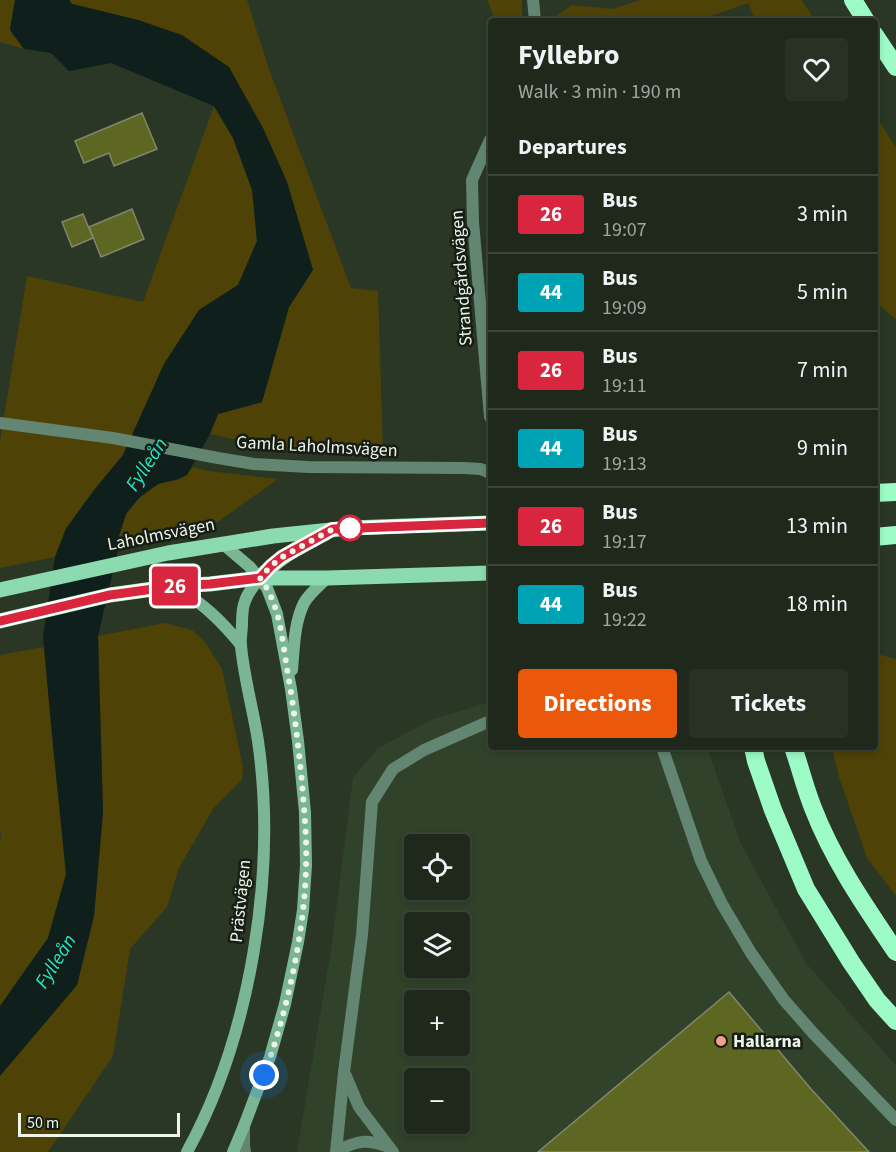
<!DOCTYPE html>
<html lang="en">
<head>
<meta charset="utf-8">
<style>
  :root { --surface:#1f291b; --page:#273124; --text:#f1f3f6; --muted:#a1a6a3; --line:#3c453a; --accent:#ea580c }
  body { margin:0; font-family:"Source Sans 3",sans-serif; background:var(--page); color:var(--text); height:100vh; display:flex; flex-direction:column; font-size:22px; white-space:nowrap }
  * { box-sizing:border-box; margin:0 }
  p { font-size:20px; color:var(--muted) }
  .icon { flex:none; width:33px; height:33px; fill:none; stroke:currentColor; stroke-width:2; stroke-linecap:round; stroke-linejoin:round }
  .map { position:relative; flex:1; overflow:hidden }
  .drawer { position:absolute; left:488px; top:18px; width:390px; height:732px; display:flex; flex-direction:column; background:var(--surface); border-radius:6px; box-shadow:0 3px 9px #0003,0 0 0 2px var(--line) }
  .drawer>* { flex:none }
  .badge { padding:0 12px; border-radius:4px; font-size:21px; line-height:39px }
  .fabs { position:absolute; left:404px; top:834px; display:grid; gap:12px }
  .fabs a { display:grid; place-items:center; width:66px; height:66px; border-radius:6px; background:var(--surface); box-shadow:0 3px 9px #0003,0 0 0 2px var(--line); font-size:30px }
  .scale { position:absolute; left:18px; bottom:15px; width:162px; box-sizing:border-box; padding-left:6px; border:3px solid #ecf5e9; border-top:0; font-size:16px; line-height:21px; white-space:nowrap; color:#ecf5e9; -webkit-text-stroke:4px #161d14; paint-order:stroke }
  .you { position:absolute; width:30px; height:30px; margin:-15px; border:4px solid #fff; border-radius:50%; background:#1a73e8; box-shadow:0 0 0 9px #1a73e833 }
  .map>.badge { position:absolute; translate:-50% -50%; box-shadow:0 0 0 3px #fff }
  h2 { padding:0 30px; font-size:22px; line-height:54px }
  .round { display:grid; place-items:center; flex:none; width:63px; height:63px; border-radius:6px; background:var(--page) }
  .overview { display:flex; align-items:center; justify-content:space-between; height:102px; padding:0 30px }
  h1 { font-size:28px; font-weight:700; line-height:45px }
  .cta { display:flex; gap:12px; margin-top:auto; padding:12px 30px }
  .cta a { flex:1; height:69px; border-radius:6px; background:var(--accent); color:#fff; font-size:24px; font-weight:700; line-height:69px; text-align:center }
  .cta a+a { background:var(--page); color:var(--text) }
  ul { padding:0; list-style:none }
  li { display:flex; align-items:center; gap:18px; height:78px; padding:0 30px; border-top:2px solid var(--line) }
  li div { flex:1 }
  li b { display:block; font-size:22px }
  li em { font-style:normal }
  li .badge { min-width:66px; font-weight:700; text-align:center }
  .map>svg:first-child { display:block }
  .built { fill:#30422a; fill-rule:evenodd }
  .green { fill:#4f4207 }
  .water { fill:#0f1f1c }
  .building { fill:#5d6722; stroke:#81866d; stroke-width:1.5 }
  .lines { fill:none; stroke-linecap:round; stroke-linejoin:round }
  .street { stroke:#628671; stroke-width:12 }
  .secondary { stroke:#7ab694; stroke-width:12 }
  .primary { stroke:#8cdaaf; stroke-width:15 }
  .highway { stroke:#9cfbc7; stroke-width:18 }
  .line-casing { stroke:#fff; stroke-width:14 }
  .line { stroke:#d7263d; stroke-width:9 }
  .walk { stroke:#ecf5e9; stroke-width:6; stroke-dasharray:0 10.8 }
  .stop-dot { fill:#fff; stroke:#d7263d; stroke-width:3 }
  .poi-dot { fill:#f49d8b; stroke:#161d14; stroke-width:2 }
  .labels { text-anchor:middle; stroke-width:5; stroke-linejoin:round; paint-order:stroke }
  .street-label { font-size:18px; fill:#ecf5e9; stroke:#161d14 }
  .poi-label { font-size:18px; font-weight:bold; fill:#ecf5e9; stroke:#161d14; text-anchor:start }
  .water-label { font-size:20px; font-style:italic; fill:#22e5cb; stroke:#161d14 }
</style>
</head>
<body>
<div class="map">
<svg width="896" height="1152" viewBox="0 0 896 1152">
  <rect width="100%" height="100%" fill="#293724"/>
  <!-- built -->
  <path class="built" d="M490,702V747H707L741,844L806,963L896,1066V1152H297L331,950L353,778L378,748L433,719ZM414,844H459V890H414ZM414,922H459V968H414ZM414,1000H459V1046H414ZM414,1078H459V1124H414Z"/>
  <!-- green -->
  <g class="green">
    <path d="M0,0H15L10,30L24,49L0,42Z"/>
    <path d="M69,0H247L269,69L351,288L378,291L383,452H295L210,434L218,414L262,402L289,307L313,270L287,182L263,128L138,20L72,4Z"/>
    <path d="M487,0H522V21H496Z"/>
    <path d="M640,0H802L815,21H756L748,3L697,21H549L572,5L613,9Z"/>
    <path d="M214,106L233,138L253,190L257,241L238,285L199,310L164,364L123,455L94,490L66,528L55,557L0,568V441L27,276L143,302Z"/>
    <path d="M874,114L896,147V320L875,301Z"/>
    <path d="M192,467L209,471L278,479L206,530L166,539L119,536C121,529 123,520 127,513C134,502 147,489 159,484C175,478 182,484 192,467Z"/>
    <path d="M165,623L192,630L205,642L222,669L243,767L242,780L213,809L179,868L167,907L130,949L113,1056L48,1152H0V1076L77,985L94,916L103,812L98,636Z"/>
    <path d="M44,647L66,874L48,938L0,1006V840L1,835L0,829V655Z"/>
    <path d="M881,655L896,659V896L867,858L839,777L832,747H874L875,657Z"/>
  </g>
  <!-- water -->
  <path class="water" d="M15,0H69L72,4L138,20L182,35L229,67L263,128L287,182L313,270L289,307L262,402L218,414L210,434L187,475L175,480L158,484L139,498L126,514L119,536L118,550L98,636L103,812L94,916L77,985L0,1076V1006L48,938L66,874L53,746L43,637L55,557L66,529L94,490L123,455L164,364L199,310L238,285L257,241L252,190L233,138L214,106L111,63L69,71L51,53L24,49L10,30Z"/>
  <!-- building -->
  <g class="building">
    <path d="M142,113L157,149L114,166L109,153L84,163L75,141Z"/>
    <path d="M132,209L144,239L101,257L89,227Z"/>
    <path d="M83,214L93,238L72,247L62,222Z"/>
    <path d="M729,992L811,1089L869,1152H538Z"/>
  </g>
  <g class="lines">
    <!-- street -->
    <g class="street">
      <path d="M533,0L535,21"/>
      <path d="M490,140L472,180L473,222L490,417"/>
      <path d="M0,423L113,438L218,458L254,464L308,467L464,468L481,469L490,473"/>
      <path d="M662,747L701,861L722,904L751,953L784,1000L813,1033L896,1120"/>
      <path d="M346,1076L359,1107L393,1152"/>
      <path d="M244,1126V1145L245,1152"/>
      <path d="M337,1151C358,1140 367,1139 389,1147"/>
      <path d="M336,1152L344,1072L362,935L372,802L393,769L424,750L490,721"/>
    </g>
    <!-- secondary -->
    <g class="secondary">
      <path d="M223,544L250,567L267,588L277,614L291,689L298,741L305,812L306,865L303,910L298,942L285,1004L270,1057L244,1126L233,1152"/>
      <path d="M175,586C203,604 220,619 241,645"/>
      <path d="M292,670C294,648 294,623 304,603C309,594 319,586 327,578"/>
      <path d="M187,1152C251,1035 277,872 258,741C253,709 244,678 241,646C240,639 242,631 242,624C242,616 242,608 245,601C248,592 254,585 260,578"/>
    </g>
    <!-- primary -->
    <g class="primary">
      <path d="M260,578C279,556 300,547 326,533"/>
      <path d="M0,590L168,553L273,536L350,528L490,523"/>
      <path d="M0,621L110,595L175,586L210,584L260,578H327L490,573"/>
    </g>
    <!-- highway -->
    <g class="highway">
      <path d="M853,0L866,21"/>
      <path d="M874,34L896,67"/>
      <path d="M874,493L896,492"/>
      <path d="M874,537L896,535"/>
      <path d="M753,747L756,761L773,810L806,889L851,962L877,1000L896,1021"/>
      <path d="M793,747C800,767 805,788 813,808C833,860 865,906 896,952"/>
    </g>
  </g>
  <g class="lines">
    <!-- line casing -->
    <g class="line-casing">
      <path id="line" d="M0,621L110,595L175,586L210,584L260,578L271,566L282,557L333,529L490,523"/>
    </g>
    <!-- line -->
    <use href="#line" class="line"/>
    <!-- walk -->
    <path class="walk" d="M264,1075C287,1013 305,930 306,865C307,837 304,810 302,782C298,744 294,707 287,669C282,638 280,604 260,578L271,566L282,557L333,529L350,528"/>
  </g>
  <!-- markers -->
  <circle class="stop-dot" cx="350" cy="528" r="12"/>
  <circle class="poi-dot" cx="721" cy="1041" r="6"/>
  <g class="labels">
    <!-- street labels -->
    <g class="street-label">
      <text transform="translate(461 278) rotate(-94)" y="6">Strandgårdsvägen</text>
      <text transform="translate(317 446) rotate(3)" y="6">Gamla Laholmsvägen</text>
      <text transform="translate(161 534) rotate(-11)" y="6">Laholmsvägen</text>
      <text transform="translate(240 901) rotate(-84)" y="6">Prästvägen</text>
    </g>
    <!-- poi labels -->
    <g class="poi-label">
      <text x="733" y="1047">Hallarna</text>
    </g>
    <!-- water labels -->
    <g class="water-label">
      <text transform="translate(146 464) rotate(-57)" y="7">Fylleån</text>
      <text transform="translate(55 961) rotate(-58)" y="7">Fylleån</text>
    </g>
  </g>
</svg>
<div class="fabs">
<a><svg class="icon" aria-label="locate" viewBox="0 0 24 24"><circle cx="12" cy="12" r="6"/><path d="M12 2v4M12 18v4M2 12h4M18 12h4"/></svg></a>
<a><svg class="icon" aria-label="layers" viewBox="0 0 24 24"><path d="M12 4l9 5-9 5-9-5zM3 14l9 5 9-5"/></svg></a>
<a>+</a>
<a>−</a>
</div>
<div class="scale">50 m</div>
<div class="you" style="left:264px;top:1075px"></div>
<b class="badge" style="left:175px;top:586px;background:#d7263d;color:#fff">26</b>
<section class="drawer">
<div class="overview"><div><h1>Fyllebro</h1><p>Walk · 3 min · 190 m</p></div><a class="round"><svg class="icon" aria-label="heart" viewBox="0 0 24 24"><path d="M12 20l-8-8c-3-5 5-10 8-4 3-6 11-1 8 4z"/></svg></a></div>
<h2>Departures</h2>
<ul>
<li><span class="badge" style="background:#d7263d;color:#fff">26</span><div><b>Bus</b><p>19:07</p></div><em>3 min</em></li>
<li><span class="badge" style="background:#00a3b4;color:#fff">44</span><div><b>Bus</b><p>19:09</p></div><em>5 min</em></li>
<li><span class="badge" style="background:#d7263d;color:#fff">26</span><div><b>Bus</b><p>19:11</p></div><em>7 min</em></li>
<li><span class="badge" style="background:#00a3b4;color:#fff">44</span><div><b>Bus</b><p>19:13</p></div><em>9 min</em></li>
<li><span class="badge" style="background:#d7263d;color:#fff">26</span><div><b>Bus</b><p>19:17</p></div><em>13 min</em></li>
<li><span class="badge" style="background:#00a3b4;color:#fff">44</span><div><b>Bus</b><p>19:22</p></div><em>18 min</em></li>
</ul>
<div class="cta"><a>Directions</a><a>Tickets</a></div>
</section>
</div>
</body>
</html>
